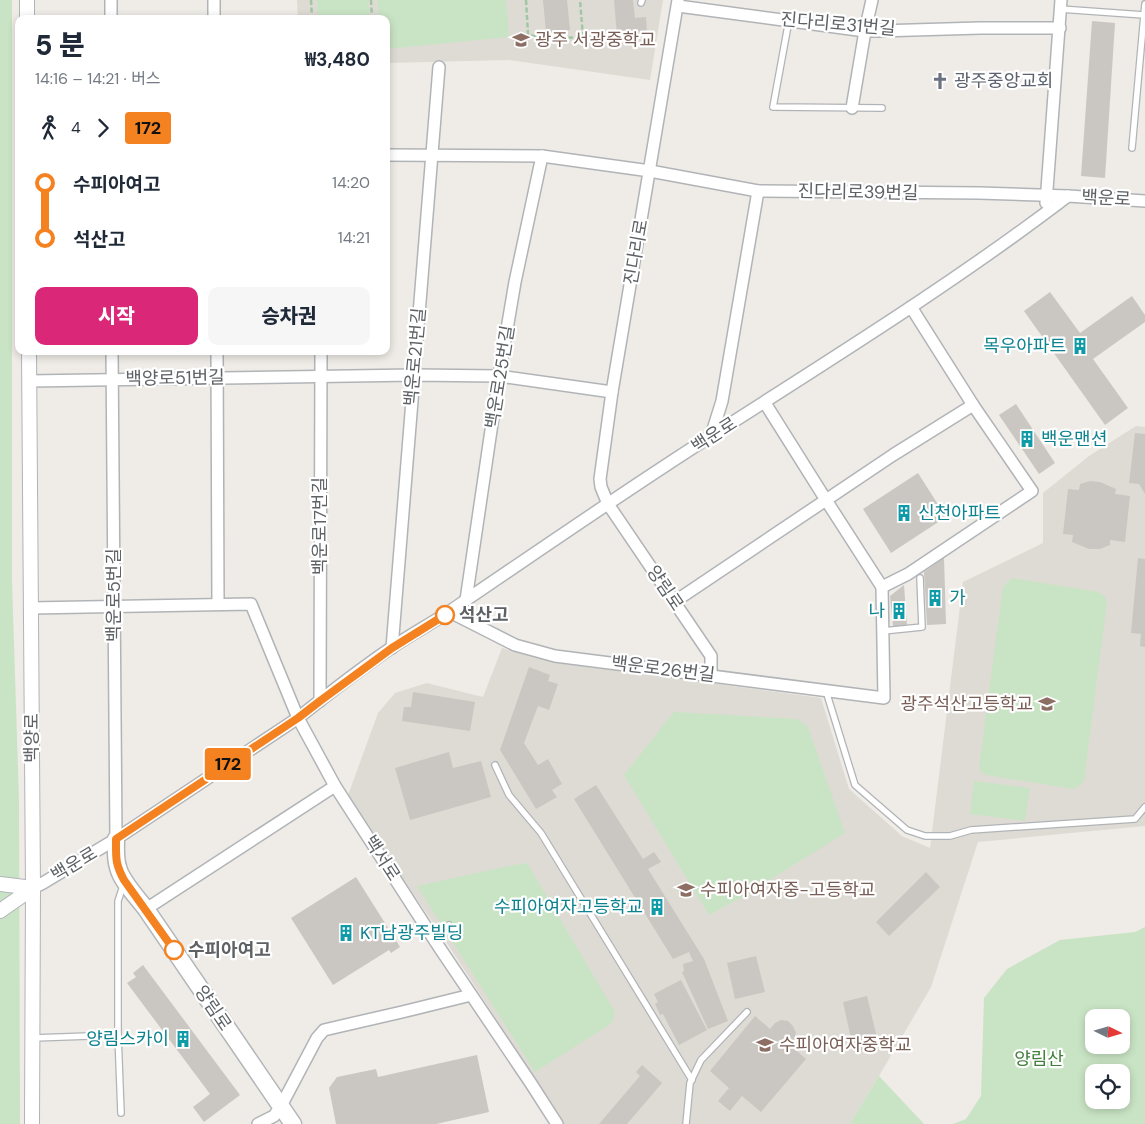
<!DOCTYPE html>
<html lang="ko">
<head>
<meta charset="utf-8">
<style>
  :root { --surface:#fff; --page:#f6f6f7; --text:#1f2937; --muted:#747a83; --accent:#db2777 }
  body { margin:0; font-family:"DM Sans","Noto Sans KR",sans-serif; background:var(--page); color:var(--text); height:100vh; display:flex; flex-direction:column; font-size:19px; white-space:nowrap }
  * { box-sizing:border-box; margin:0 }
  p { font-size:16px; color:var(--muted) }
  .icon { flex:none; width:28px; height:28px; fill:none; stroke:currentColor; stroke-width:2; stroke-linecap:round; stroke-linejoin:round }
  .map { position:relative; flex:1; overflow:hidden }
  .details { position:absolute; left:15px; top:15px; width:375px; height:340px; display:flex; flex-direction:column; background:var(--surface); border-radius:10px; box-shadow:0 2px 8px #0003 }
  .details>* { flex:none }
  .badge { padding:0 10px; border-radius:4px; font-size:18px; line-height:32px }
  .needle { width:32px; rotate:95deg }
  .controls { position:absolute; left:1085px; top:1009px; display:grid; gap:10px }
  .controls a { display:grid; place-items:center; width:45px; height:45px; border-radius:10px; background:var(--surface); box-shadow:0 2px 8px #0003; font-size:25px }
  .map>.badge { position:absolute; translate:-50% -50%; box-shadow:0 0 0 2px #fff }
  .legs { display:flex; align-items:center; gap:8px; height:55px; padding:0 20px; font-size:16px }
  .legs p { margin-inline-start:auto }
  .head { display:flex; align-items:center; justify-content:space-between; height:85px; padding:0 20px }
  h1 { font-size:28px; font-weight:800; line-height:38px }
  .action { display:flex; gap:10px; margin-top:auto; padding:10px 20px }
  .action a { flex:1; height:58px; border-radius:10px; background:var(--accent); color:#fff; font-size:20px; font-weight:800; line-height:58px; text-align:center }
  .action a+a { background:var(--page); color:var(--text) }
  ul { padding:0 20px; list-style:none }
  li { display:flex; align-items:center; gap:18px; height:55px; font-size:19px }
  li i { display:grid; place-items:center; width:8px; height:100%; margin:0 6px; background:currentColor }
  li i::after { content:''; width:12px; height:12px; margin:-6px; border:4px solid; border-radius:50%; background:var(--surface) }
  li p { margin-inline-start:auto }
  li:first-child i { background:linear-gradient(#0000 50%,currentColor 0) }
  li:last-child i { background:linear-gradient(currentColor 50%,#0000 0) }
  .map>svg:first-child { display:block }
  .education { fill:#dedbd4 }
  .green { fill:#c9e4c4; fill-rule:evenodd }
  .building { fill:#cac6c2 }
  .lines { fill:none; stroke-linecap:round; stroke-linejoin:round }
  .service-casing { stroke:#b1b4b7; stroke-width:8 }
  .minor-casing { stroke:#b1b4b7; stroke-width:14 }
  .tertiary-casing { stroke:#b1b4b7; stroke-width:16 }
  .secondary-casing { stroke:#b2b6b9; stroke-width:19 }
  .path { stroke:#a0c7a4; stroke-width:2.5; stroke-dasharray:5 2.5; stroke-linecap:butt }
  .service { stroke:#fff; stroke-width:5.5 }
  .minor { stroke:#fff; stroke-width:11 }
  .tertiary { stroke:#fff; stroke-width:14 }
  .secondary { stroke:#fff; stroke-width:16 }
  .line-1-casing { stroke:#fff; stroke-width:11 }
  .line-1 { stroke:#f58220; stroke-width:8 }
  .stop-1-dot { fill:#fff; stroke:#f58220; stroke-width:2.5 }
  .labels { text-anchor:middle; stroke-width:4.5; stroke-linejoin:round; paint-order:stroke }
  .street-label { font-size:18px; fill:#5e6265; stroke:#fff }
  .education-label { font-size:18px; fill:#785e54; stroke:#fff; text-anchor:start }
  .worship-label { font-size:18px; fill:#5b616d; stroke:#fff; text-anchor:start }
  .culture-label { font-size:18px; fill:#0d838f; stroke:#fff; text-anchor:end }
  .stop-label { font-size:18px; font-weight:bold; fill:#5e6265; stroke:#fff; text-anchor:start }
  .park-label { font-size:18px; fill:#417f3b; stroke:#fff }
</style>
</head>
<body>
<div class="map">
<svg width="1145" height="1124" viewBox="0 0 1145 1124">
  <rect width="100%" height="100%" fill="#efebe6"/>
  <!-- education -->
  <g class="education">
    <path d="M297,0H663L650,80L509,60L386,63V19H298Z"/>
    <path d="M1136,426L1145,427V826L978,842L931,987L879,1076L850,1124H564L445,940L347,798L378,713L395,693L427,683L483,697L502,648L554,662L821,698L849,789L902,836L930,848L963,582L1043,543V493L1089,456Z"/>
  </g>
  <!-- green -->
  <g class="green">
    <path d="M0,0H12V581L19,800L20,1124H0Z"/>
    <path d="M317,0H368L370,18L318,19Z"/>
    <path d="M377,0H506L509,37L386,49V19H379Z"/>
    <path d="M1012,578L1099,592L1104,596L1107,602L1084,781L1079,786L1073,789L986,775L981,772L979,767L1003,586Z"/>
    <path d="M674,712L797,719L808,727L845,833L742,897L709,915L624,775Z"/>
    <path d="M974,781L1030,788L1025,821L970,814Z"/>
    <path d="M527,863L615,1012L612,1023L535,1072L417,886L514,865Z"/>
    <path d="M1145,927V1124H953L966,1119L981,1096L984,998L1007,969L1060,940L1135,932ZM1094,1018H1121V1045H1094ZM1094,1072H1121V1100H1094Z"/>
    <path d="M879,1076L924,1124H850Z"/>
  </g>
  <!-- building -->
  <g class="building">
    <path d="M543,0H567L570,30L546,33Z"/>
    <path d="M614,0H633L635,18L646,17L647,33L617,36Z"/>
    <path d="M1092,21L1115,23L1105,178L1081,176Z"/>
    <path d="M1050,292L1080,333L1132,296L1145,315V322L1093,359L1128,408L1105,425L1024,311Z"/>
    <path d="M1016,404L1055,463L1039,474L999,415Z"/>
    <path d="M1135,433L1145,434V494L1139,484L1129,483Z"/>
    <path d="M918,473L946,517L891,553L863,509Z"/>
    <path d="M1090,481L1100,482L1116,489L1115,494L1130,496L1125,542L1110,540V545L1100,549H1089L1072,542L1073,535L1063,534L1068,489L1079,490L1080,484Z"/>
    <path d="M944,558L946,624L927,625L924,572Z"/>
    <path d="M1138,558L1145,559V647L1140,646L1141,634L1131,633Z"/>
    <path d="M904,585L907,626L893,627L890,596Z"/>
    <path d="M529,667L550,675L548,681L558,684L549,710L538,706L524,743L538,765L548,759L562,784L552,790L557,797L536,809L500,750Z"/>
    <path d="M413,692L475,702L470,731L402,721L404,707H411Z"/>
    <path d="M449,752L453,768L481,761L491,797L410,820L395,768Z"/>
    <path d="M596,785L643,859L654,852L661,862L648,869L704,959L728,1021L708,1029L682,972L684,971L683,964L693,961L689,952L673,959L574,799Z"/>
    <path d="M926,872L940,887L889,936L876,922Z"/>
    <path d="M356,877L400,947L391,953L389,950L333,985L291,918Z"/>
    <path d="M756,956L765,992L735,999L727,963Z"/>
    <path d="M143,965L240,1095L204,1122L193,1107L210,1094L127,983L136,977L133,973Z"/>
    <path d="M681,980L707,1030L679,1045L663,1014L660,1015L655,1004L658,1002L654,994Z"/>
    <path d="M867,996L879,1046L854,1052L843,1002Z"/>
    <path d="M755,1016L770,1029L775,1023L781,1020L788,1021L793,1026L796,1033L794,1040L790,1045L806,1059L761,1112L742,1096L730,1111L718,1101L729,1088L710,1071Z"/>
    <path d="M477,1055L489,1112L436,1124H336L329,1088L337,1077L376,1069L378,1077Z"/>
    <path d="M642,1065L662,1083L627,1124H599L640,1076L636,1072Z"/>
  </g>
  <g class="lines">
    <!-- service casing -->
    <g class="service-casing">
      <g id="service">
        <path d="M641,3L642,0"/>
        <path d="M1060,9L1144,15"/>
        <path d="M789,20L773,107L882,108"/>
        <path d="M1132,148L1145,4"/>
        <path d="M883,631L922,627L920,578"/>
        <path d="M826,691L855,785L907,830L925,836H950L971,830L1135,819L1145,807"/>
        <path d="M495,765L509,795L541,833L692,1080"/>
        <path d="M433,938L439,932L449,925"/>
        <path d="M33,1038L118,1035"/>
        <path d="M121,1113L118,1035V901L124,883"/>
        <path d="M686,1124L690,1083L701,1060L747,1012"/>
      </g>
    </g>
    <!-- minor casing -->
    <g class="minor-casing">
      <g id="minor">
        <path d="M214,0V19"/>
        <path d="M678,0L612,392L600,479L601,487L608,504L711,656V675"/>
        <path d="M678,6L865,31H879L980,28H1060"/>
        <path d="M111,19V0"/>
        <path d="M852,108L865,31L872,0"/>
        <path d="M386,155L542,156L650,171L758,191L979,193L1068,196"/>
        <path d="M1046,203L1061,0"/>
        <path d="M112,351L116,839"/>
        <path d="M217,351L218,604"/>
        <path d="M29,381L414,375L499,376L612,392"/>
        <path d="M711,436L722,401L758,191"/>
        <path d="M882,587L908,574L1032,491L973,405L911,307"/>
        <path d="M466,600L499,376L515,282L542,156"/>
        <path d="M674,602L893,455L973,405"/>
        <path d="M31,608L251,604L298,718L335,786L439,947L530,1082L557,1124"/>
        <path d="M450,612L515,645L555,656L884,698L882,587L826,500L765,403"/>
        <path d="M392,648L439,67"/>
        <path d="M320,701L321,351"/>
        <path d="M33,888L43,883L116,839L298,718C328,694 359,670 391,648C416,631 442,618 466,600C547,545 628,489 711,436C831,359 954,283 1068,196L1145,201"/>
        <path d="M146,909L335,786"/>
        <path d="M258,1124L274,1116L281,1106L317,1038L324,1030L402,1012L471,995"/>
      </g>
    </g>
    <!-- tertiary casing -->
    <g class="tertiary-casing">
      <g id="tertiary">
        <path d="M27,0V19"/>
        <path d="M29,351L33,888L32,1124"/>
        <path d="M0,884L33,888"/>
        <path d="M0,911L33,888"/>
      </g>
    </g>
    <!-- secondary casing -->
    <g class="secondary-casing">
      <path id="secondary" d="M116,839C116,848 115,858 118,867C121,881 137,897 146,909L293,1124"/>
    </g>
    <!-- path -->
    <g class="path">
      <path d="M311,0L312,19"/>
      <path d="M371,0L372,19"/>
      <path d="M526,0L528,34L542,39L583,37L580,0"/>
    </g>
    <!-- service -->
    <use href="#service" class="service"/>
    <!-- minor -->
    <use href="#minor" class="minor"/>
    <!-- tertiary -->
    <use href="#tertiary" class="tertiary"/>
    <!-- secondary -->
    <use href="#secondary" class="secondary"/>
  </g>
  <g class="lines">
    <!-- line-1 casing -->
    <g class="line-1-casing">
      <path id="line-1" d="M174,950L124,880C115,863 116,858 116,839L298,718L320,701L392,648L445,615"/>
    </g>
    <!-- line-1 -->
    <use href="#line-1" class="line-1"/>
  </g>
  <!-- icons -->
  <defs>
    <g id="school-bare" transform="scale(1.35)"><path d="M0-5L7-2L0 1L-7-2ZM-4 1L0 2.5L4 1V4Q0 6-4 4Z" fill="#8d6e63" stroke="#fff" stroke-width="2.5" paint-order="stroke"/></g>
    <g id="church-bare" transform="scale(1.35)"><path d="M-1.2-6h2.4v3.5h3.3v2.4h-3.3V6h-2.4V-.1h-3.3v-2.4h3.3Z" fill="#6b7280" stroke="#fff" stroke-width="2.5" paint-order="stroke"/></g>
    <g id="building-bare" transform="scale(1.35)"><path d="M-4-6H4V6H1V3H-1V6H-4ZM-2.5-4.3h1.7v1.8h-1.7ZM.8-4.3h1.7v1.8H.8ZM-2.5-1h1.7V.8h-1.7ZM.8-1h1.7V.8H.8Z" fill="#0f9aa8" stroke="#fff" stroke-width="2.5" paint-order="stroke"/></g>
  </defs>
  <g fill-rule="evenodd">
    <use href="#school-bare" x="521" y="40"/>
    <use href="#church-bare" x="940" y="81"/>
    <use href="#building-bare" x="1080" y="346"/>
    <use href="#building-bare" x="1027" y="439"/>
    <use href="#building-bare" x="904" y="513"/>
    <use href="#building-bare" x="935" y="598"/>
    <use href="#building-bare" x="899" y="611"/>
    <use href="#school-bare" x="1047" y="704"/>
    <use href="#school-bare" x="686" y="890"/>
    <use href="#building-bare" x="657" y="907"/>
    <use href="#building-bare" x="346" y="933"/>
    <use href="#building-bare" x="183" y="1039"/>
    <use href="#school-bare" x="765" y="1045"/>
  </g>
  <!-- markers -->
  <g class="stop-1-dot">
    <circle cx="445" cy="615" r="9"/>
    <circle cx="174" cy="950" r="9"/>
  </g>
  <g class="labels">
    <!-- street labels -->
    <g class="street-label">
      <text transform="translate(838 24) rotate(5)" y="6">진다리로31번길</text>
      <text transform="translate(858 192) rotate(1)" y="6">진다리로39번길</text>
      <text transform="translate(1106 198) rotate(3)" y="6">백운로</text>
      <text transform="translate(636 252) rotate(-80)" y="6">진다리로</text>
      <text transform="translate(415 357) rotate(-85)" y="6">백운로21번길</text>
      <text transform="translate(500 377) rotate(-81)" y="6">백운로25번길</text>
      <text transform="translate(175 378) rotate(-1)" y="6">백양로51번길</text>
      <text transform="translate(714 435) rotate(-33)" y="6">백운로</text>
      <text transform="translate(320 526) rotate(-90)" y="6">백운로17번길</text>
      <text transform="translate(665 588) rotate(56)" y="6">양림로</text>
      <text transform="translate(114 595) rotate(-90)" y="6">백운로5번길</text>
      <text transform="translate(663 669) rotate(7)" y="6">백운로26번길</text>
      <text transform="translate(32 738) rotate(-90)" y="6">백양로</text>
      <text transform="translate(382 858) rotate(57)" y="6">백서로</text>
      <text transform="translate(74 864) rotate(-31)" y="6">백운로</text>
      <text transform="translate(213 1008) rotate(56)" y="6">양림로</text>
    </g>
    <!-- education labels -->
    <g class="education-label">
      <text x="535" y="46">광주 서광중학교</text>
      <text x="1033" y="710" text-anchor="end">광주석산고등학교</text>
      <text x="700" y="896">수피아여자중-고등학교</text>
      <text x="779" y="1051">수피아여자중학교</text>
    </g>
    <!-- worship labels -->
    <g class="worship-label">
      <text x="954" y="87">광주중앙교회</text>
    </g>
    <!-- culture labels -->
    <g class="culture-label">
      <text x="1066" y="352">목우아파트</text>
      <text x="1041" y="445" text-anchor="start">백운맨션</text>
      <text x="918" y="519" text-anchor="start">신천아파트</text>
      <text x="949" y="604" text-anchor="start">가</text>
      <text x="885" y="617">나</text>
      <text x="643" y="913">수피아여자고등학교</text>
      <text x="360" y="939" text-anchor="start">KT남광주빌딩</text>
      <text x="169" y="1045">양림스카이</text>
    </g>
    <!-- stop labels -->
    <g class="stop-label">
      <text x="459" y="621">석산고</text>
      <text x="188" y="956">수피아여고</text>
    </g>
    <!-- park labels -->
    <g class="park-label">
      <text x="1039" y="1065">양림산</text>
    </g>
  </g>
</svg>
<div class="controls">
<a><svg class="needle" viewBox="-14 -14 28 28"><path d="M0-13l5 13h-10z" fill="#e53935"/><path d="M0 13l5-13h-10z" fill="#747a83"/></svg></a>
<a><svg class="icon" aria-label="locate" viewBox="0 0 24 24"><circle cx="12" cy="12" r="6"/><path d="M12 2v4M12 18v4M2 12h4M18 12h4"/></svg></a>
</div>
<b class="badge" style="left:228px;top:764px;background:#f58220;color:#111">172</b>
<section class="details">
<div class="head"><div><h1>5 분</h1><p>14:16 – 14:21 · 버스</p></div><b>₩3,480</b></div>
<div class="legs"><svg class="icon" aria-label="walk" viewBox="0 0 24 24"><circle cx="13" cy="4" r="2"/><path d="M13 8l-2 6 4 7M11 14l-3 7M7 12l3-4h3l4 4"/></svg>4<svg class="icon" aria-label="forward" viewBox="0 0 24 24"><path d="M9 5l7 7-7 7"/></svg><b class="badge" style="background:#f58220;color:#111">172</b></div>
<ul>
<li><i style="color:#f58220"></i><b>수피아여고</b><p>14:20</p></li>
<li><i style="color:#f58220"></i><b>석산고</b><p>14:21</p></li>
</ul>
<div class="action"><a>시작</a><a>승차권</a></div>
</section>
</div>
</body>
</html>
